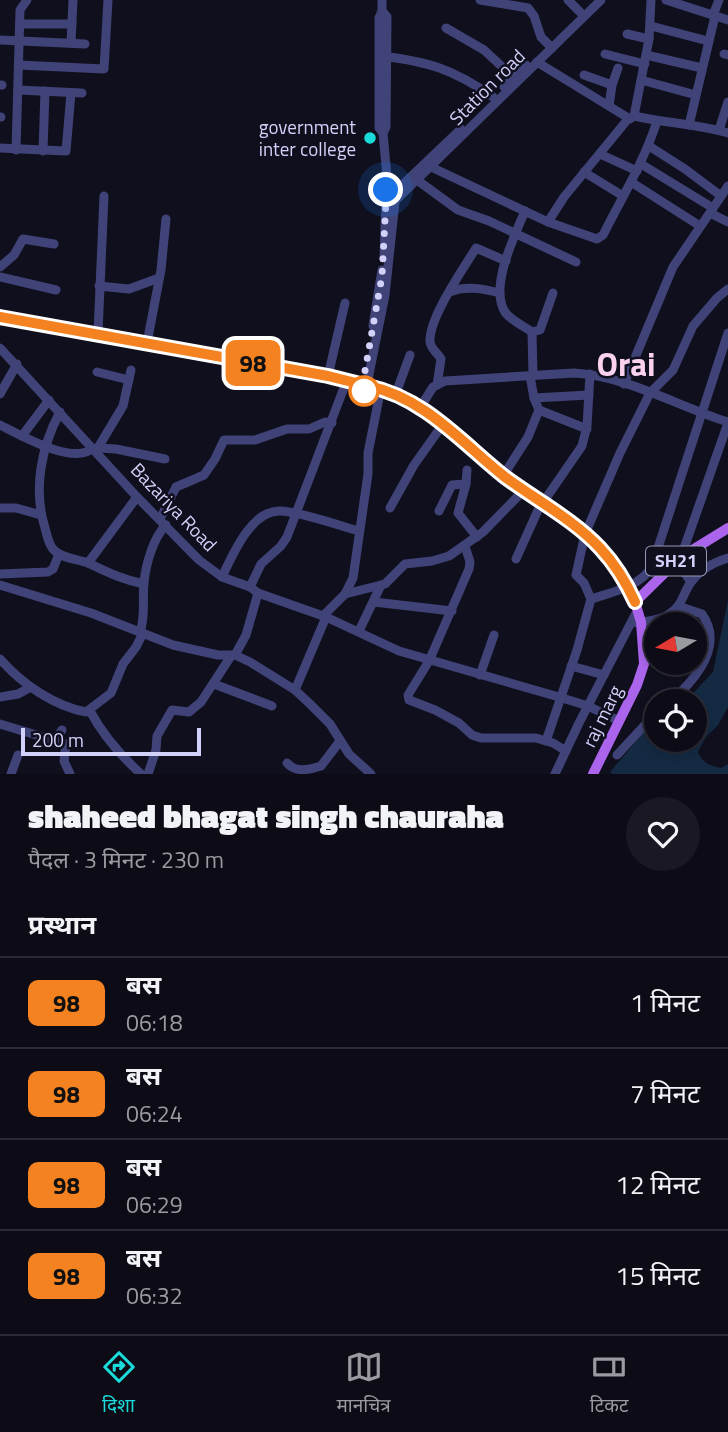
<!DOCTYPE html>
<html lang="hi">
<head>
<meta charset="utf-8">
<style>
  :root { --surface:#0c0b16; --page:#1a1923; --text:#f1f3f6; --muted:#9a9ba1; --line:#2c2b35; --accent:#1bdbda }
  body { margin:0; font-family:"Titillium Web","Noto Sans Devanagari",sans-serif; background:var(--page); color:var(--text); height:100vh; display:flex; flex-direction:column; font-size:26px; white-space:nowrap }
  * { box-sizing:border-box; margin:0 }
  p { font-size:23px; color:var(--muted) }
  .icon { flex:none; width:38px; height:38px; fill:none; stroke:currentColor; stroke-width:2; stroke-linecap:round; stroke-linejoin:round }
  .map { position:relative; height:774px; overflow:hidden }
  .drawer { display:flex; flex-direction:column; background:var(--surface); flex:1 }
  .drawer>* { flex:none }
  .badge { padding:0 14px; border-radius:10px; font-size:24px; line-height:46px }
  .needle { width:46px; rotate:260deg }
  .tools { position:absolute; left:644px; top:612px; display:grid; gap:14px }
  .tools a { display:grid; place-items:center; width:63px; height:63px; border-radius:50%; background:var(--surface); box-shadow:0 4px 10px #0003,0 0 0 2px var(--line); font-size:35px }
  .scale { position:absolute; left:21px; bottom:18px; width:180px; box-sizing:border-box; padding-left:7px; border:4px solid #d1d1f9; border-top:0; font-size:19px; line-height:24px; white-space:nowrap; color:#d1d1f9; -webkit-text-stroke:5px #100f1d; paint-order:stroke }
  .you { position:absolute; width:35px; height:35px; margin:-18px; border:5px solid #fff; border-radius:50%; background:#1a73e8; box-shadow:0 0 0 10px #1a73e833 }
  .map>.badge { position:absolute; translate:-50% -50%; box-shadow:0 0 0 4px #fff }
  h2 { padding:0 28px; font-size:26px; line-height:63px }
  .round { display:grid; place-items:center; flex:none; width:74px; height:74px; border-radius:37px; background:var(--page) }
  .summary { display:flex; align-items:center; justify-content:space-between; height:119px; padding:0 28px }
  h1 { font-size:33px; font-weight:800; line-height:52px }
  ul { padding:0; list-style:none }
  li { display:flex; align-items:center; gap:21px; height:91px; padding:0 28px; border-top:2px solid var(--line) }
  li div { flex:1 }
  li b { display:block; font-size:26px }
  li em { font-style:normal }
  li .badge { min-width:77px; font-weight:700; text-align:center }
  .menu { display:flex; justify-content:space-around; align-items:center; height:98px; border-top:2px solid var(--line); background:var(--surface); font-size:19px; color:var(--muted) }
  .menu a { display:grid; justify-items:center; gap:4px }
  .menu .current { color:var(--accent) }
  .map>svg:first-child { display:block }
  .water { fill:#142a42 }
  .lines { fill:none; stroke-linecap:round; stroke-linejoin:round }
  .minor { stroke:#3f4377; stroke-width:9 }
  .major { stroke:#ab65ec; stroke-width:10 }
  .line-casing { stroke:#fff; stroke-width:16 }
  .line { stroke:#f58220; stroke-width:10 }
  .walk { stroke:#d1d1f9; stroke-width:7; stroke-dasharray:0 12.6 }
  .poi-dot { fill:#1bdbda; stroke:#100f1d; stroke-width:2.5 }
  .stop-dot { fill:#fff; stroke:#f58220; stroke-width:3.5 }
  .labels { text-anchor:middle; stroke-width:5; stroke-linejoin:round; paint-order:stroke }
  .shield { fill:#100f1d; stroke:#9797b7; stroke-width:2 }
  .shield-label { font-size:18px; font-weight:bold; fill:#d1d1f9 }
  .street-label { font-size:19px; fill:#d1d1f9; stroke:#100f1d }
  .poi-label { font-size:19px; fill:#d1d1f9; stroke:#100f1d; text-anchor:end }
  .town-label { font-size:33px; font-weight:bold; fill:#fad2ef; stroke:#100f1d }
</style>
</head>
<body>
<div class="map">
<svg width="728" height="774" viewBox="0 0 728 774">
  <rect width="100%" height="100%" fill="#100f1d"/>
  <!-- water -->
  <path class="water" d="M728,600V707L718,725L706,737L698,752C702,763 711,766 721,768L728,764V774H612L610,772L656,718V740H695V702H685L713,672Z"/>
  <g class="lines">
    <!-- minor -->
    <g class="minor">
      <path d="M382,0V11L379,18V128L383,133"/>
      <path d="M480,0L528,8L534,16L541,37L552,48"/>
      <path d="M568,0L580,12"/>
      <path d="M666,0L728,20"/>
      <path d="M382,11L387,17L386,127L383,133L388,188"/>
      <path d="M713,15L719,0"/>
      <path d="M20,24H72"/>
      <path d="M651,26L708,41"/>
      <path d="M446,28L484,50L513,77"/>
      <path d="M627,34L649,39"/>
      <path d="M0,40L85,44"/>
      <path d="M71,43L73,0"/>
      <path d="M605,54L645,64"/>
      <path d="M724,54L728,55"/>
      <path d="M646,55L702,68"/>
      <path d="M382,56C429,62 453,69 493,97"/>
      <path d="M537,62L630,119L634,116L649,39L651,0"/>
      <path d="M19,65L104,69L108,0"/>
      <path d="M584,75L612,85"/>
      <path d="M641,80L696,95"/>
      <path d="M0,85H2"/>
      <path d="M504,87L526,65"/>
      <path d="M18,90L82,93"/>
      <path d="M609,106L612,85L618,68"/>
      <path d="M634,116C665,123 697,124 728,133"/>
      <path d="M0,117H1"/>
      <path d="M689,125L715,16"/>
      <path d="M719,130L728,102"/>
      <path d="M649,146L685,169L721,196"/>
      <path d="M0,148L66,151L71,93"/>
      <path d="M16,150L20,10L27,0"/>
      <path d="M43,151L45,91"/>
      <path d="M600,154L637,171"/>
      <path d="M641,164L713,208"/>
      <path d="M431,167L548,222L597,239L603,235C622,197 644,162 657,121"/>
      <path d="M584,172L623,196"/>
      <path d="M417,180L458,210L489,221L576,262"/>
      <path d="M631,182L700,226"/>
      <path d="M397,190L461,129"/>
      <path d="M397,199L601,0"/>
      <path d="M525,211C515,235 489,287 505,312C510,320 524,326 532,332"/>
      <path d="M710,213L728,222"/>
      <path d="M548,222L564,197L628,119"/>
      <path d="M384,257L386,201"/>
      <path d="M0,267L14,255L23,239L54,244"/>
      <path d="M0,277L56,290"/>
      <path d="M99,286L129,289L159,278"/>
      <path d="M450,292C466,285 484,289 500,293"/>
      <path d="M373,326L382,270"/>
      <path d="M532,332L540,330L553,293"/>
      <path d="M532,332L533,375"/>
      <path d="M98,333L104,196"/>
      <path d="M147,343L161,270L166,219"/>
      <path d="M0,348L137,497L199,560L222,577L250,587L258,593L326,617L399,651L559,697L588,706L619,721"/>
      <path d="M97,372L129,380"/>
      <path d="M328,376L345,303"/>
      <path d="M530,376L534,398L539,410L587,429"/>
      <path d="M367,384L385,295L395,202"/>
      <path d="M624,384L673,267L728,186"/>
      <path d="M437,385L441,359C438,353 430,349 430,341C429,318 463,269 476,248L506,261"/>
      <path d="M396,393L410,355"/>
      <path d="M0,394L17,364"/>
      <path d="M534,398L589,395"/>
      <path d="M418,411L433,387L445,381L574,373C627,376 677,406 728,422"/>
      <path d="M60,412C41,447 33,490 45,528C47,535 48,543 53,549C60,558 77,559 88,563C107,572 123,580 144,584"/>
      <path d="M0,425C20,435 74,466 93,448"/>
      <path d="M22,436L49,400"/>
      <path d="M99,448L116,449L165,459"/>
      <path d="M96,451L123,406L131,370"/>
      <path d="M467,470L466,484L458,513L477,537"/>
      <path d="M501,479L528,437L539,410"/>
      <path d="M542,504L582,446L587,426L590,374"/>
      <path d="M0,508H16L41,515"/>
      <path d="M390,508L414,465L441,427"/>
      <path d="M439,511L452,485L466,484"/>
      <path d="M160,519L176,487L204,475L215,459L224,440H255L287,429H309L325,422L332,423"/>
      <path d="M465,546L470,562L469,569L429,661L408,695L409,700L435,710L459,723L472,735L481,738H536L553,743L566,751"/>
      <path d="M681,557L728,423"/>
      <path d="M516,559L539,508"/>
      <path d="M676,561L691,582"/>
      <path d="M88,563L137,497"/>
      <path d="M0,574L48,572L53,569L59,554"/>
      <path d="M222,577C232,556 251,510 280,511C302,512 337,525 359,531"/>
      <path d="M0,585L91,613L173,645L218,655H235L250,662L295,690L310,704L330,724L349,754L371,774"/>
      <path d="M250,587L261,564L281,546L287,537L345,385"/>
      <path d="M345,594L385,584L405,564L432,561L449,556L483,532L524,490"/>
      <path d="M591,599C610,593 642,586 652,566L728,333"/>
      <path d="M374,602L452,611"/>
      <path d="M323,616L345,594L353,578L368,474V453L380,393"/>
      <path d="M637,623C647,621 661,620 669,614C682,607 683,593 691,582C700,570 714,562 728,558"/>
      <path d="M359,631L381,585"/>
      <path d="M140,632C146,615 142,600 144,582C146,564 153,538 166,525"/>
      <path d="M643,648L656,646"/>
      <path d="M235,655L246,635L258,593"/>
      <path d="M0,659C22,684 54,706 86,712L111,693L123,664L136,647L143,633"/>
      <path d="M571,666L604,675"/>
      <path d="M480,675L494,635"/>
      <path d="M214,684L272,706"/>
      <path d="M295,690L326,617"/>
      <path d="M0,697L18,694L31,687"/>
      <path d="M670,702C694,681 725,647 702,614L678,606"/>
      <path d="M90,711C103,735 120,755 141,774"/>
      <path d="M0,724L66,744L64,761L70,774"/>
      <path d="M54,741L62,730"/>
      <path d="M546,741L577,650L591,599L584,583L576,575L585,534L620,453L650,393L673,370L693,326L717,298L728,289"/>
      <path d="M617,755L656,713"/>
      <path d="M287,763C296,773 308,770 321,766L340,741"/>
      <path d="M11,774L18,755"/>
      <path d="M148,774L156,750L157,736L172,710L189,712L201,702L231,656"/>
      <path d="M555,774L579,723L635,615"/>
    </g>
    <!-- major -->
    <g class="major">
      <path d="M0,317L328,376L360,384"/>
      <path d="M368,386L365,391L359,388L360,384L364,382L368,386L396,393L435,416L504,476L585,534L611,561L627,585L635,602L641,622L644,664L637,685L593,774"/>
      <path d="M633,604L681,557L728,528"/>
    </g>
  </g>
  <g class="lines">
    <!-- line casing -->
    <g class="line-casing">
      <path id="line" d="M0,317L328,376L360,384L359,388L362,391H366L368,386C425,398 461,442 505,477C536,500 574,520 600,548C615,564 626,582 635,602"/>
    </g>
    <!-- line -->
    <use href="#line" class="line"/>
    <!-- walk -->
    <path class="walk" d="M364,391L368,388L367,384L363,382L382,276L386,201L384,194L386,190"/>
  </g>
  <!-- markers -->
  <circle class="poi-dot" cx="370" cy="138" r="7"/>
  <circle class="stop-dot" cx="364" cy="391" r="14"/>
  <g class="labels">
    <!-- shield labels -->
    <rect class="shield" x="646" y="546.5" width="60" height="29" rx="5"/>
    <g class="shield-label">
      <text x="676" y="567">SH21</text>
    </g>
    <!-- street labels -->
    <g class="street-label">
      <text transform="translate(487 87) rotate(-45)" y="7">Station road</text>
      <text transform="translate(174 507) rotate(46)" y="7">Bazariya Road</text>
      <text transform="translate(602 716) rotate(-64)" y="7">raj marg</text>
    </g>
    <!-- poi labels -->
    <g class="poi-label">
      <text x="356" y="134">government<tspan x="356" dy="22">inter college</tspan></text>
    </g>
    <!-- town labels -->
    <g class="town-label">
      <text x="626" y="376">Orai</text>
    </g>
  </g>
</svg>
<div class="tools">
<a><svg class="needle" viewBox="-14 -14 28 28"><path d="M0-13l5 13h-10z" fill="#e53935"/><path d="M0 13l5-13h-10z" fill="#9a9ba1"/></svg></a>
<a><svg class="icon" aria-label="locate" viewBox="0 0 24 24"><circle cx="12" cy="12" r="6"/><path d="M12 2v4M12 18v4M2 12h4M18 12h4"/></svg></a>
</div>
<div class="scale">200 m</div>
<div class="you" style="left:386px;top:190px"></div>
<b class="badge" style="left:253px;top:363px;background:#f58220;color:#111">98</b>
</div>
<section class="drawer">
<div class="summary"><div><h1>shaheed bhagat singh chauraha</h1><p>पैदल · 3 मिनट · 230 m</p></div><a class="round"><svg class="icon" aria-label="heart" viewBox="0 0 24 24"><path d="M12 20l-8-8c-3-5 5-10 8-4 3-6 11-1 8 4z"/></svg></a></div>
<h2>प्रस्थान</h2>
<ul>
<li><span class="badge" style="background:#f58220;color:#111">98</span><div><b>बस</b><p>06:18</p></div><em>1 मिनट</em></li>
<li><span class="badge" style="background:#f58220;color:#111">98</span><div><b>बस</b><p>06:24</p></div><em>7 मिनट</em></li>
<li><span class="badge" style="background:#f58220;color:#111">98</span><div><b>बस</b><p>06:29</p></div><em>12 मिनट</em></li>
<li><span class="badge" style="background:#f58220;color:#111">98</span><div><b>बस</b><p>06:32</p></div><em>15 मिनट</em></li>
</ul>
</section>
<nav class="menu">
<a class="current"><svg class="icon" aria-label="directions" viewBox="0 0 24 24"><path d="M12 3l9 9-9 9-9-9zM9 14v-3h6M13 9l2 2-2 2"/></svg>दिशा</a>
<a><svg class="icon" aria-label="map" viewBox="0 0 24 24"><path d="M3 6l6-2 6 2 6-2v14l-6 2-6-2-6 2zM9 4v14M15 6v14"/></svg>मानचित्र</a>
<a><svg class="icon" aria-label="tickets" viewBox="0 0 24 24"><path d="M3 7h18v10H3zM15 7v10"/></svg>टिकट</a>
</nav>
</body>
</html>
